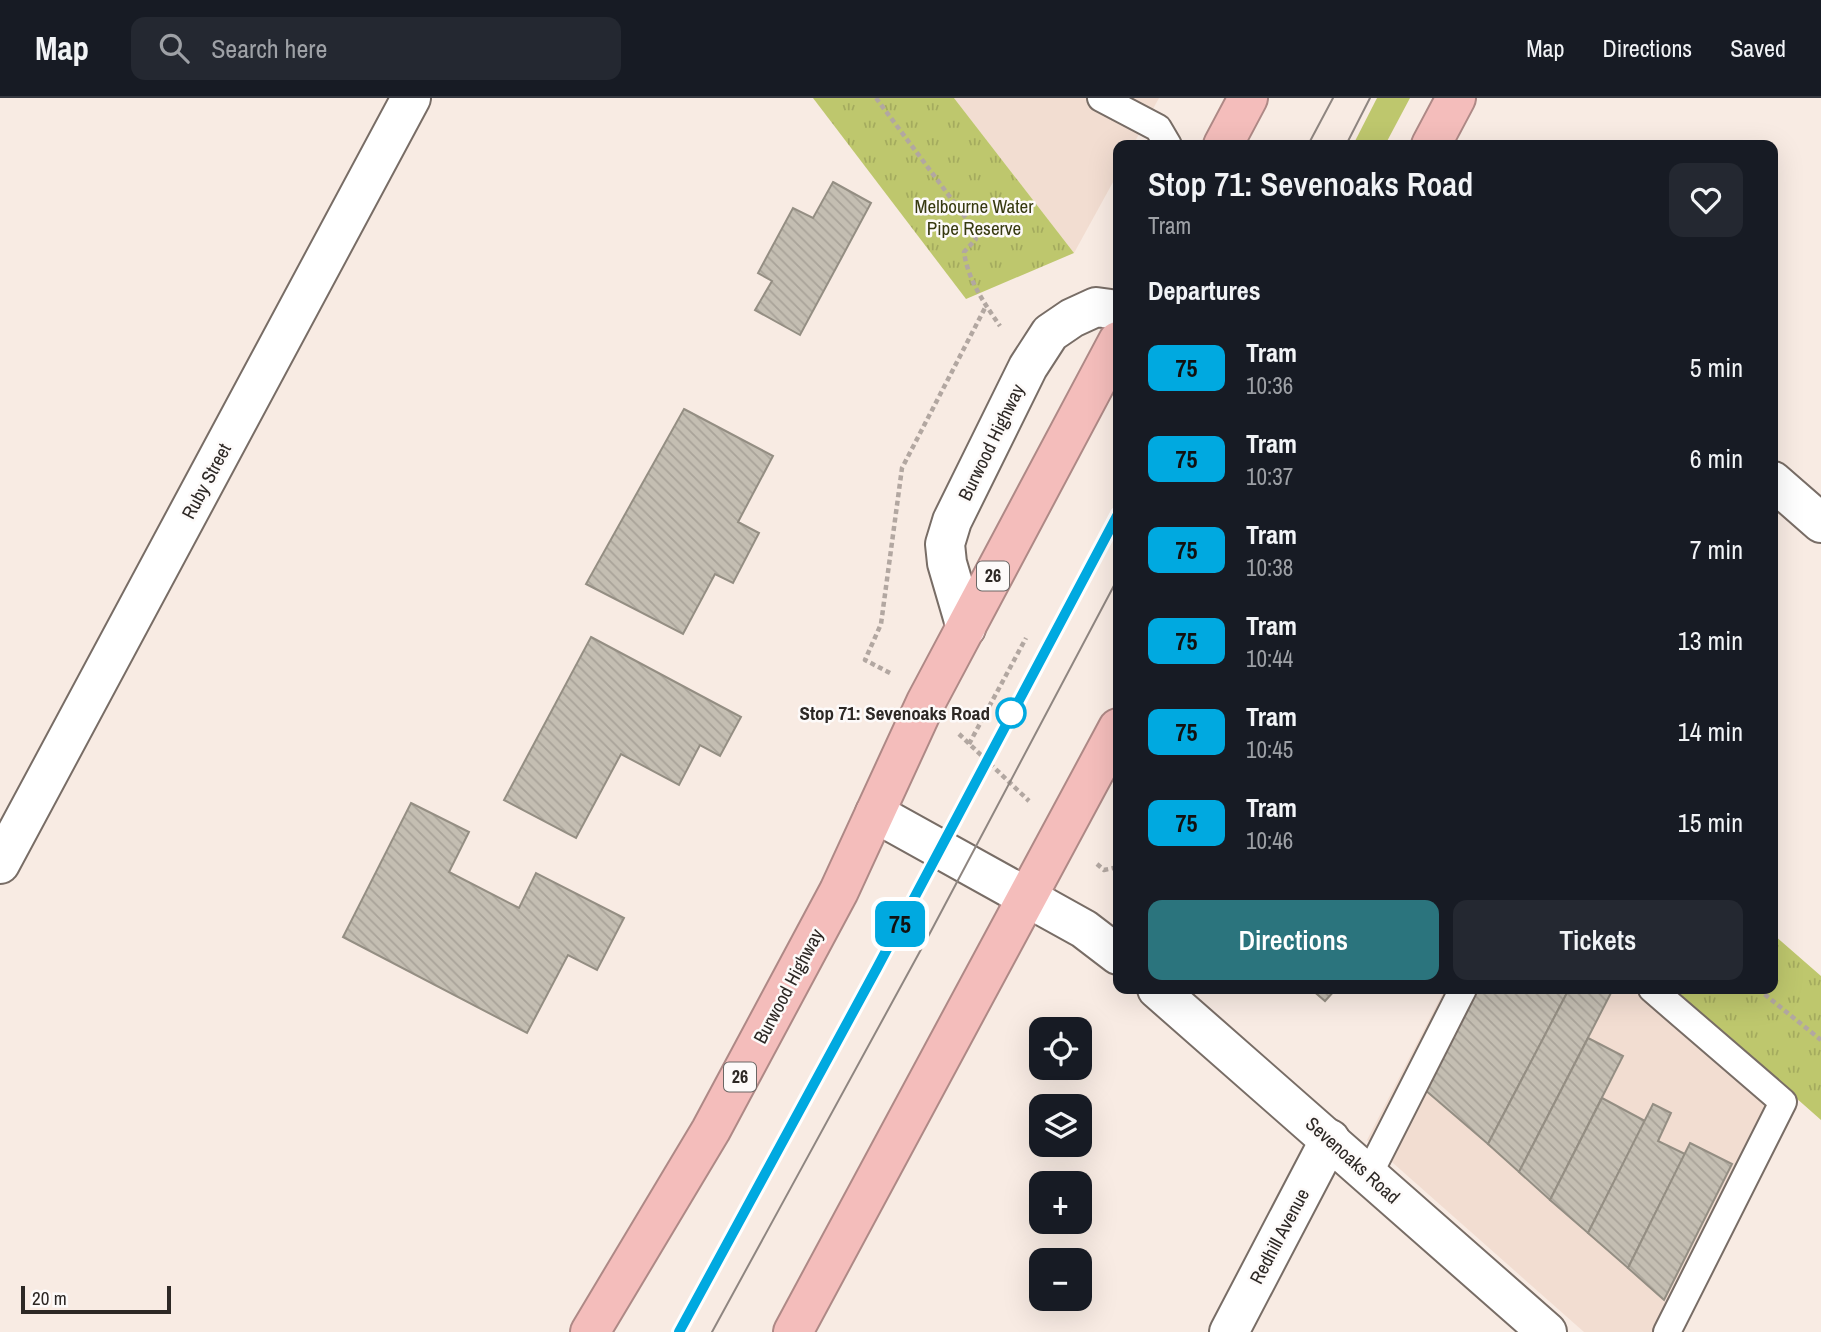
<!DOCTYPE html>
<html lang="en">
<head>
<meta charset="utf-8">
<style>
  :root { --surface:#171b24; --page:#242831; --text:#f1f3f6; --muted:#9ea1a6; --line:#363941; --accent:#2b747d }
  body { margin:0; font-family:"Archivo Narrow",sans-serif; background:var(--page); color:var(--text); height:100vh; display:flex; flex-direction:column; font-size:26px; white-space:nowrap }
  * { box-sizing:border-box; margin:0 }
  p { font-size:23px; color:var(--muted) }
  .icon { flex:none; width:38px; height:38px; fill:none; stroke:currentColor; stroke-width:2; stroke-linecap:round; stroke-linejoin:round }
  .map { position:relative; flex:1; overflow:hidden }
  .drawer { position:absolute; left:1113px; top:42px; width:665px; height:854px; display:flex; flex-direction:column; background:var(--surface); border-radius:14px; box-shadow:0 7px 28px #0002 }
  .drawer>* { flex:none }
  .badge { padding:0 14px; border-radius:10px; font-size:24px; line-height:46px }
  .buttons { position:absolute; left:1029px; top:919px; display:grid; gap:14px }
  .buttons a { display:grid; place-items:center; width:63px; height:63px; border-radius:14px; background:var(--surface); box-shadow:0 7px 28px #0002; font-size:35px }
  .scale { position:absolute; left:21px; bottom:18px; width:150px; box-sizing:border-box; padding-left:7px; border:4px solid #2d2825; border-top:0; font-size:19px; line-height:24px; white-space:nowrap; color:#2d2825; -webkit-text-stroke:5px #fdfaf9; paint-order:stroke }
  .map>.badge { position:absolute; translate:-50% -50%; box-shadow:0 0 0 4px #fff }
  h2 { padding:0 35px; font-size:26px; line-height:63px }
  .round { display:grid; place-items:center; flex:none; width:74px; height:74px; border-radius:14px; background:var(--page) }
  .headline { display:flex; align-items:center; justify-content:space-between; height:119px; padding:0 35px }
  h1 { font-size:33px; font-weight:600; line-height:52px }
  .action { display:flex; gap:14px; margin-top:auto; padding:14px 35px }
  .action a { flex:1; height:80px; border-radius:14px; background:var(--accent); color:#fff; font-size:28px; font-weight:600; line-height:80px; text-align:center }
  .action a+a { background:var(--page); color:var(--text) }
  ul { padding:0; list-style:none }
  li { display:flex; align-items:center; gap:21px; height:91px; padding:0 35px }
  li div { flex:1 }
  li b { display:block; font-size:26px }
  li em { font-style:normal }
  li .badge { min-width:77px; font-weight:700; text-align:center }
  header { display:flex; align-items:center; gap:42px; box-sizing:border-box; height:98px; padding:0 35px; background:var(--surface); border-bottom:2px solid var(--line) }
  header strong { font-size:33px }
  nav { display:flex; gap:38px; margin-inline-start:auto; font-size:24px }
  .search { width:490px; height:63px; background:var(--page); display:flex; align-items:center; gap:18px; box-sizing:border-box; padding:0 24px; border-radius:14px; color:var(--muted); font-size:26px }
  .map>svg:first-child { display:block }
  .built { fill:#f2ddd1 }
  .grass { fill:#bec76d }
  .park { fill:url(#park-tufts) }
  .building { fill:url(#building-back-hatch); stroke:#948e83; stroke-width:2 }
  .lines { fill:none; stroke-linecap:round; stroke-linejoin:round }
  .lane-casing { stroke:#786d66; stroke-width:30 }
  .street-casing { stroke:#786d66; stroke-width:42 }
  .highway-casing { stroke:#ae8986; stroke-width:42 }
  .path { stroke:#b2a7a1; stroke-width:4.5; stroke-dasharray:5 3.5; stroke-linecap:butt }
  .lane { stroke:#fff; stroke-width:26 }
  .street { stroke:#fff; stroke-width:38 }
  .highway { stroke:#f4bdbb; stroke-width:38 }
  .tram { stroke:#8f8681; stroke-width:2 }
  .line-casing { stroke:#fff; stroke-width:16 }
  .line { stroke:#00a9e0; stroke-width:10 }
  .stop-dot { fill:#fff; stroke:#00a9e0; stroke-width:3.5 }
  .labels { text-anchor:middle; stroke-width:5; stroke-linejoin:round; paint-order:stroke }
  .shield { fill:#fdfaf9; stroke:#6b6765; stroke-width:2 }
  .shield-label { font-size:18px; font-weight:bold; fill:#2d2825 }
  .park-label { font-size:19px; fill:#373a10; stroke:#fdfaf9 }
  .street-label { font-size:19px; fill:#2d2825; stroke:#fdfaf9 }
  .stop-label { font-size:19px; font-weight:bold; fill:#2d2825; stroke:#fdfaf9; text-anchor:end }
</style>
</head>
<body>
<header>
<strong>Map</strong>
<div class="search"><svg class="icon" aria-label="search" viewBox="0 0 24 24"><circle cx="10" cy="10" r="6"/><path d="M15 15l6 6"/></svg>Search here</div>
<nav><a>Map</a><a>Directions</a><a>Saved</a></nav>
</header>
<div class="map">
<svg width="1821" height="1234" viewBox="0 0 1821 1234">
  <defs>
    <pattern id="park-tufts" width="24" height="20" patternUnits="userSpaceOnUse" patternTransform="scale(1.75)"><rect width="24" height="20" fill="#bec76d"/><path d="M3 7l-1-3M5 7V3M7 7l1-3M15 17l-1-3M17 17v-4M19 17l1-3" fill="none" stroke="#a4ab5e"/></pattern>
    <pattern id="building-back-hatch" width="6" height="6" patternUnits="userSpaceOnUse" patternTransform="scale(1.75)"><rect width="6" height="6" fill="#c4beb2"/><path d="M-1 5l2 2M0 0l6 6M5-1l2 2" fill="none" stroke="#a9a399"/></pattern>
  </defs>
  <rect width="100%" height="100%" fill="#f8ebe3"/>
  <!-- built -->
  <g class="built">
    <path d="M954,0H1159L1133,47H1118V75L1074,155Z"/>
    <path d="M1445,891H1673L1799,1002L1680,1234H1584L1367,1042Z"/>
  </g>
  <!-- grass -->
  <path class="grass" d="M1377,0H1410L1385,47H1353Z"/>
  <!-- park -->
  <g class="park">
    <path d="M813,0H954L1074,155L966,201Z"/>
    <path d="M1773,836L1821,878V1022L1673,891H1773Z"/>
  </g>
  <!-- building -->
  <g class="building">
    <path d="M833,84L871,105L800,237L755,212L772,183L758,175L793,110L813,120Z"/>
    <path d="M684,311L773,358L738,424L759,435L733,485L715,476L683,536L586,486Z"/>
    <path d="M591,539L741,619L720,658L700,647L679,687L621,656L576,740L504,702Z"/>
    <path d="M411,705L469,734L449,774L519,810L536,775L624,820L597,872L568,857L527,935L343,839Z"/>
    <path d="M1311,891H1336L1325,903Z"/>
    <path d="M1476,891H1569L1488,1046L1424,991Z"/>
    <path d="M1569,891H1613L1519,1074L1488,1046Z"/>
    <path d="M1588,940L1623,958L1550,1102L1519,1074Z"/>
    <path d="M1602,1000L1645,1023L1588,1135L1550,1102Z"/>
    <path d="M1653,1006L1671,1015L1658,1043L1685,1056L1628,1170L1588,1135Z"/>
    <path d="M1690,1045L1732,1066L1664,1202L1628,1170Z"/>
  </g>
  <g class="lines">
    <!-- lane casing -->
    <g class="lane-casing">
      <g id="lane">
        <path d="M1101,0L1158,30L1168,47"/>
        <path d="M1652,891L1783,1004L1667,1234"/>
        <path d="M1369,1076L1463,891"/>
      </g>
    </g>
    <!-- street casing -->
    <g class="street-casing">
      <g id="street">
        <path d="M1773,383L1821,425"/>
        <path d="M966,530L947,465L945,446L952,423L1028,269L1050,235L1072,220L1096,209L1118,212"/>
        <path d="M875,715L1084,831L1118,857"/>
        <path d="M0,766L411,0"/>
        <path d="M1157,891L1547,1234"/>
        <path d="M1229,1234L1330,1041"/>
      </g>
    </g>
    <!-- highway casing -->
    <g class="highway-casing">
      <g id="highway">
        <path d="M1223,47L1248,0"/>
        <path d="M1431,47L1456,0"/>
        <path d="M590,1234L711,1032L839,793L926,604L1118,243"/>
        <path d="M793,1234L1118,630"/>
      </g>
    </g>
    <!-- path -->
    <g class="path">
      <path d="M876,0L971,127L976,141L964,154C968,182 984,205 1000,228"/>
      <path d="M890,575L865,562L881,526L902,370L986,208"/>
      <path d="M959,636L1029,703"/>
      <path d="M969,646L1026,540"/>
      <path d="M1097,766L1104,772L1118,769"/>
      <path d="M1758,891L1821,942"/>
    </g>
    <!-- lane -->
    <use href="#lane" class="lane"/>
    <!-- street -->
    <use href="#street" class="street"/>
    <!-- highway -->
    <use href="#highway" class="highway"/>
    <!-- tram -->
    <g class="tram">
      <path d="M1308,47L1333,0"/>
      <path d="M1346,47L1370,0"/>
      <path d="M679,1234L903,822L1118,416"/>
      <path d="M712,1234L930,835L1118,480"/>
    </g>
  </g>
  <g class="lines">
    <!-- line casing -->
    <g class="line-casing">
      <path id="line" d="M679,1234L877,870L1118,416"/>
    </g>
    <!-- line -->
    <use href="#line" class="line"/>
  </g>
  <!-- markers -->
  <circle class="stop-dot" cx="1011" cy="615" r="14"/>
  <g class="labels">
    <!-- shield labels -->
    <g class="shield">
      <rect x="977" y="463.5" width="32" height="29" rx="5"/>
      <rect x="724" y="964.5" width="32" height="29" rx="5"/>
    </g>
    <g class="shield-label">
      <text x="993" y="484">26</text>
      <text x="740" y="985">26</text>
    </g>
    <!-- park labels -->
    <g class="park-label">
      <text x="974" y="115">Melbourne Water<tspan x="974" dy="22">Pipe Reserve</tspan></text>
    </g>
    <!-- street labels -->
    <g class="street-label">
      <text transform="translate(991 344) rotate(-64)" y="7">Burwood Highway</text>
      <text transform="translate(206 383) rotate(-62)" y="7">Ruby Street</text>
      <text transform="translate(788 888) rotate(-62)" y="7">Burwood Highway</text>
      <text transform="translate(1353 1062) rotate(42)" y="7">Sevenoaks Road</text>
      <text transform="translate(1279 1138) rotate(-62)" y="7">Redhill Avenue</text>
    </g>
    <!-- stop labels -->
    <g class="stop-label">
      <text x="990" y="622">Stop 71: Sevenoaks Road</text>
    </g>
  </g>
</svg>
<div class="buttons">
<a><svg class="icon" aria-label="locate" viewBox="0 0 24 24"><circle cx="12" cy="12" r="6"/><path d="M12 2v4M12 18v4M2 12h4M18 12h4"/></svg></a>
<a><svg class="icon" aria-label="layers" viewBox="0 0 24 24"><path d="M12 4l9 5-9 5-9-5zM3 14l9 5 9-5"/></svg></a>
<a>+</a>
<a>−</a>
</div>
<div class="scale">20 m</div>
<b class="badge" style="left:900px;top:826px;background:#00a9e0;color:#111">75</b>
<section class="drawer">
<div class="headline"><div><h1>Stop 71: Sevenoaks Road</h1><p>Tram</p></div><a class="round"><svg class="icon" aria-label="heart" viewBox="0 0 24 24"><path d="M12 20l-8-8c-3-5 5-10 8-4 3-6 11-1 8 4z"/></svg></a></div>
<h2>Departures</h2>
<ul>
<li><span class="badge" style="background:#00a9e0;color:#111">75</span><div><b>Tram</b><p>10:36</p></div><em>5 min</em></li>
<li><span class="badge" style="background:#00a9e0;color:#111">75</span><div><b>Tram</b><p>10:37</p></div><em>6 min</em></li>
<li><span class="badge" style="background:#00a9e0;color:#111">75</span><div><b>Tram</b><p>10:38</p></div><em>7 min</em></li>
<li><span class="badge" style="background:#00a9e0;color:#111">75</span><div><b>Tram</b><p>10:44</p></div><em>13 min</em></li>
<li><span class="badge" style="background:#00a9e0;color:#111">75</span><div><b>Tram</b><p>10:45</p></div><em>14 min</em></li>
<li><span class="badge" style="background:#00a9e0;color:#111">75</span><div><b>Tram</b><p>10:46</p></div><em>15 min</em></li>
</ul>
<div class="action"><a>Directions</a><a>Tickets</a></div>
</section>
</div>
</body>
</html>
